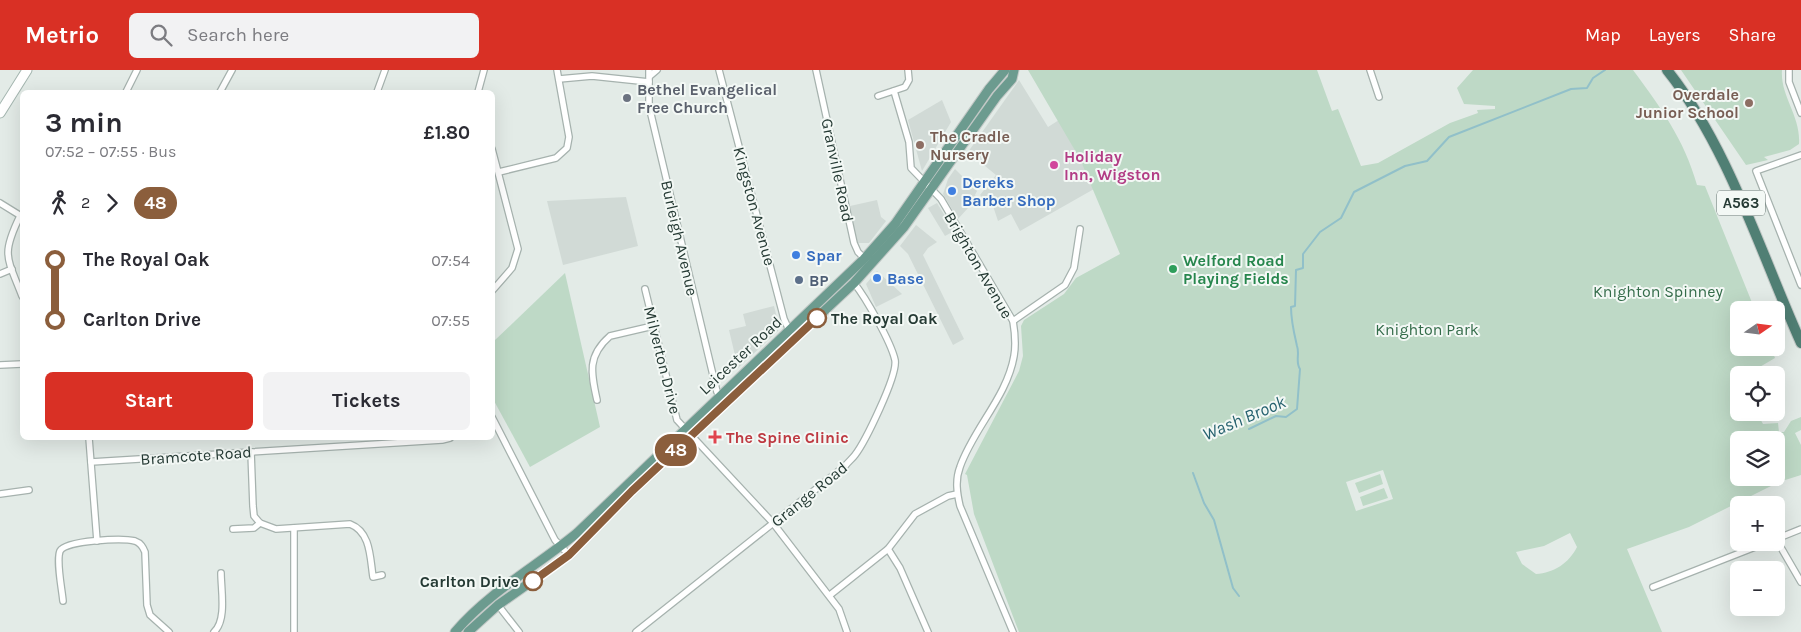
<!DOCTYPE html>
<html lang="en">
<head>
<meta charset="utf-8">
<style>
  :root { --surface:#fff; --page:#f2f2f3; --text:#2b2b33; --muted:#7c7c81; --accent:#d93025 }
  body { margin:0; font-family:Karla,sans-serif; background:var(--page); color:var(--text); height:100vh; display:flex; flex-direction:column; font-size:19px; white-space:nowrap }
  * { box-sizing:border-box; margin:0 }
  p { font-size:16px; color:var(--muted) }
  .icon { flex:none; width:28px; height:28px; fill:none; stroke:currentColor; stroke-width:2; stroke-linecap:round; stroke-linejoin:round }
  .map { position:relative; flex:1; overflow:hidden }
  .details { position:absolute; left:20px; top:20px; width:475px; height:350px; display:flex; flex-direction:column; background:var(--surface); border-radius:8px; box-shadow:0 5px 20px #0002 }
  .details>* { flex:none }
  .badge { padding:0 10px; border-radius:16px; font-size:18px; line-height:32px }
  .needle { width:32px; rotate:76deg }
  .buttons { position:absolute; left:1730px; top:231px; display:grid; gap:10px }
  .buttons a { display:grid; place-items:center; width:55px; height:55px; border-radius:8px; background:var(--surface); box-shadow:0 5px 20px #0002; font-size:25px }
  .map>.badge { position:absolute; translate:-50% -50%; box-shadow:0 0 0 2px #fff }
  .legs { display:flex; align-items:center; gap:8px; height:55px; padding:0 25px; font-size:16px }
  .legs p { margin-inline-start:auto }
  .summary { display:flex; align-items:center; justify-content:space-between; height:85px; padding:0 25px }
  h1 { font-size:28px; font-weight:700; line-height:38px }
  .cta { display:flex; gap:10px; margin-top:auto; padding:10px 25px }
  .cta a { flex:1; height:58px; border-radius:8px; background:var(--accent); color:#fff; font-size:20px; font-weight:700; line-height:58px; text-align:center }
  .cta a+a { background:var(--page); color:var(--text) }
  ul { padding:0 25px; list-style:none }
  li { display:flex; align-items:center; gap:18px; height:60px; font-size:19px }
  li i { display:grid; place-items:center; width:8px; height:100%; margin:0 6px; background:currentColor }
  li i::after { content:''; width:12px; height:12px; margin:-6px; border:4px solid; border-radius:50%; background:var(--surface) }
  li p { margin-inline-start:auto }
  li:first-child i { background:linear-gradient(#0000 50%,currentColor 0) }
  li:last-child i { background:linear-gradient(currentColor 50%,#0000 0) }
  header { display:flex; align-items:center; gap:30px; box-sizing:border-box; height:70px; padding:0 25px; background:var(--accent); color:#fff }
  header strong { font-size:24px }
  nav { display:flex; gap:28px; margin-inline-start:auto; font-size:18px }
  .search { width:350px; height:45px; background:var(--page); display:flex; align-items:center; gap:12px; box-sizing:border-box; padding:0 18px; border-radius:8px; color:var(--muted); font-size:19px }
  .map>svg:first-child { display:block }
  .built { fill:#d1dad6 }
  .green { fill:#bed9c6; fill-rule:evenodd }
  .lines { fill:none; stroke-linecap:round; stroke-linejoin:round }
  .stream { stroke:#91c0c9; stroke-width:2 }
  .minor-casing { stroke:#a6b2ae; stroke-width:8 }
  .secondary-casing { stroke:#a3b5af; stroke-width:11 }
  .primary-casing { stroke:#c2c8c6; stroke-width:11 }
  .trunk-casing { stroke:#c2c8c6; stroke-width:12 }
  .minor { stroke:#fff; stroke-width:5.5 }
  .secondary { stroke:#fff; stroke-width:9 }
  .primary { stroke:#6c9b8f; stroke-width:9 }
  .trunk { stroke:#507f74; stroke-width:10 }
  .line-1-casing { stroke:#fff; stroke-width:11 }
  .line-1 { stroke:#8b5e3c; stroke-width:8 }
  .worship-dot { fill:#6b7280; stroke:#f3f8f5; stroke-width:2 }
  .education-dot { fill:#8d6e63; stroke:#f3f8f5; stroke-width:2 }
  .hotel-dot { fill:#d1479c; stroke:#f3f8f5; stroke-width:2 }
  .shop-dot { fill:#3f7fe0; stroke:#f3f8f5; stroke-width:2 }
  .leisure-dot { fill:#2e9e5b; stroke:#f3f8f5; stroke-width:2 }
  .service-dot { fill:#5c6f8a; stroke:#f3f8f5; stroke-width:2 }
  .stop-1-dot { fill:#fff; stroke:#8b5e3c; stroke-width:2.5 }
  .health-dot { fill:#e0444e; stroke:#f3f8f5; stroke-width:2 }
  .labels { text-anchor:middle; stroke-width:4; stroke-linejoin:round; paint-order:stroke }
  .shield { fill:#f3f8f5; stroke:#63736e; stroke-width:1 }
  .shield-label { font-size:15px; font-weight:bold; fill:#253a34 }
  .worship-label { font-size:16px; font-weight:bold; fill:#5b616d; stroke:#f3f8f5; text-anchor:start }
  .education-label { font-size:16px; font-weight:bold; fill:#785e54; stroke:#f3f8f5; text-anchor:end }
  .hotel-label { font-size:16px; font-weight:bold; fill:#b23c85; stroke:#f3f8f5; text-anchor:start }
  .street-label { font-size:16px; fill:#253a34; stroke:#f3f8f5 }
  .shop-label { font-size:16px; font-weight:bold; fill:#366cbe; stroke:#f3f8f5; text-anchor:start }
  .leisure-label { font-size:16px; font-weight:bold; fill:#27864d; stroke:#f3f8f5; text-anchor:start }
  .service-label { font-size:16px; font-weight:bold; fill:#4e5e75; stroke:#f3f8f5; text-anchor:start }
  .park-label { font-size:16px; fill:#346c4a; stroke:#f3f8f5 }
  .stop-label { font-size:16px; font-weight:bold; fill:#253a34; stroke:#f3f8f5; text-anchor:start }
  .health-label { font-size:16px; font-weight:bold; fill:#be3a42; stroke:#f3f8f5; text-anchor:start }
  .water-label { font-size:18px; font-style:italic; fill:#26626f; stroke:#f3f8f5 }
</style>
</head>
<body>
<header>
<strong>Metrio</strong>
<div class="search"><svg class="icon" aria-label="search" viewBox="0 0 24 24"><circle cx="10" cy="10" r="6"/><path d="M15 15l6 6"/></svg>Search here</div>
<nav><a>Map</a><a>Layers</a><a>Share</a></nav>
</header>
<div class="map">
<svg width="1801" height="562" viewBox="0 0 1801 562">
  <rect width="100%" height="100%" fill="#e3ebe7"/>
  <!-- built -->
  <g class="built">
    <path d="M1019,10L1048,57L1059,50L1080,89L1094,119L1020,161L1011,144L998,151L993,136L991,137L980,125L996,105L968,82Z"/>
    <path d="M942,30L951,52L922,101L908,50Z"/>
    <path d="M955,99L977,121L975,125L977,128L958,149L943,124L948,109Z"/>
    <path d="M626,127L638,176L563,195L547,131Z"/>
    <path d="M877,130L881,147L886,151L869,173H857L850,136Z"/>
    <path d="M937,133L954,161L945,166L928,138Z"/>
    <path d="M916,155L937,172L928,178L923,185L964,269L953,275L908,184L900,176Z"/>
    <path d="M877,201L902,224L876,237L866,214Z"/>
    <path d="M774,236L779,256L778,261L738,298L729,260L746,256L743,244Z"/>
  </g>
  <!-- green -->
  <g class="green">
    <path d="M1028,0H1317L1332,41L1338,39L1361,96L1378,93L1450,53L1478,43L1477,40L1495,39V36L1464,34L1457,18L1473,0H1633C1661,38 1684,69 1697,115L1705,116L1755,240H1739V278H1771L1775,288L1746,305H1739V342L1757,343L1763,354L1778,353L1779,362H1784L1791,351L1801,347V360L1795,363L1801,375V405L1779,412L1689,457L1627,479L1662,562H1019L974,444L967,405L965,404L1019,301L1023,286L1021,256L1024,250L1064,224L1076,208L1120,184L1080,89ZM1739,370H1776V408H1739ZM1383,400L1393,429L1356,441L1346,412ZM1570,463L1577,477C1569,493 1554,503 1536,504L1522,494L1516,482L1544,476Z"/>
    <path d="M1681,0H1782C1780,26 1801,46 1799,74L1790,80L1764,87L1768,90L1746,95Z"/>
    <path d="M565,203L600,357L530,397L493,329V272Z"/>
    <path d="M1380,404L1383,414L1359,423L1355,413Z"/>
    <path d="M1384,418L1388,428L1363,436L1360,427Z"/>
  </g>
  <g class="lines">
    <!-- stream -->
    <g class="stream">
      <path d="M1249,359L1276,346L1286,347L1297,339L1300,299C1295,292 1300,284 1297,276C1294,263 1291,251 1291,237L1295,236L1296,200L1303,198V184L1320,162L1341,148L1354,122L1405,96L1427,91L1449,67L1571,19L1587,18L1593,8L1605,0"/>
      <path d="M1193,403L1204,433L1214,450L1233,518L1239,526"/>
    </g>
    <!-- minor casing -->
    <g class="minor-casing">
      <g id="minor">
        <path d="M649,0V36L717,322L722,328"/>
        <path d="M719,0L784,249L790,262"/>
        <path d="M816,0L854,173L858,182L866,190"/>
        <path d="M1370,0L1379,27"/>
        <path d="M1789,0V12L1801,43"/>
        <path d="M650,6L657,0"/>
        <path d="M559,9L592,6L649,12"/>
        <path d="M894,21L909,72L911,98L941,129L1013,251C1015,263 1016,275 1014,286C1007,327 973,359 960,397C955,410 957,423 960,436L1013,562"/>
        <path d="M126,22L137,0"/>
        <path d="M220,22L232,0"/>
        <path d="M377,22L385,0"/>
        <path d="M478,22L484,0"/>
        <path d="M878,26L905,17L909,10L908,0"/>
        <path d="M492,79L518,179L512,198L492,221"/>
        <path d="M1801,85L1756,101L1801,215"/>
        <path d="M499,102L556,88L567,78L569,67L557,0"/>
        <path d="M0,133L21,146"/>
        <path d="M20,146C1,185 7,187 22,226"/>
        <path d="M0,204L12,199"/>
        <path d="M645,219L677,350L773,453L839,539L847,562"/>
        <path d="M1013,251L1065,215L1074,198L1080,159"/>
        <path d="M0,295L22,294"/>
        <path d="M597,330C591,303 587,286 610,266L653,256"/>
        <path d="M492,347L555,470L569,485"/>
        <path d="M89,368L97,471"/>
        <path d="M251,382L253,436L254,446L260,453L276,459L350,454C371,462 370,488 373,507L382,505"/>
        <path d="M91,392L442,370L450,368"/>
        <path d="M0,424L29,420"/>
        <path d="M233,459L254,458L260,453"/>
        <path d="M1801,459L1776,469L1801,512"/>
        <path d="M888,479L900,498L928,562"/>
        <path d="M1653,517L1768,472"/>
        <path d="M830,525L888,479L915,444L948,426L957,424"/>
        <path d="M63,531C62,519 56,491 60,481C66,470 123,468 135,471C141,473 143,477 145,482L147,535L150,545L169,562"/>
        <path d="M498,535L519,562"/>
        <path d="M214,562C227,550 221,520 221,503"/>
        <path d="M294,562V458"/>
        <path d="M636,562L845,396C848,392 852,389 855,385C865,372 898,305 895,290C891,272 866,228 854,213"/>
      </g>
    </g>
    <!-- secondary casing -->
    <g class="secondary-casing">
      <path id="secondary" d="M0,43L27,0"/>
    </g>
    <!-- primary casing -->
    <g class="primary-casing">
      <g id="primary">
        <path d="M455,562C489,522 537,496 577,463L864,189L895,154L989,19L1005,0"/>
        <path d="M468,562L498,535L569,485L632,421L854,213L904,157L997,26L1012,9L1014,0"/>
      </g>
    </g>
    <!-- trunk casing -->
    <g class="trunk-casing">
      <path id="trunk" d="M1667,0C1728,76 1761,184 1801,273"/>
    </g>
    <!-- minor -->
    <use href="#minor" class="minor"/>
    <!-- secondary -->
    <use href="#secondary" class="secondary"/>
    <!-- primary -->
    <use href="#primary" class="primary"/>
    <!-- trunk -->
    <use href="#trunk" class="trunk"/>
  </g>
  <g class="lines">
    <!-- line-1 casing -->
    <g class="line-1-casing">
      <path id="line-1" d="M533,511L569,485L632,421L817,248"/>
    </g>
    <!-- line-1 -->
    <use href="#line-1" class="line-1"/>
  </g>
  <!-- markers -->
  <circle class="worship-dot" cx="627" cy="28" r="5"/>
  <g class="education-dot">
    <circle cx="1749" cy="33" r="5"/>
    <circle cx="920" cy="75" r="5"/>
  </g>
  <circle class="hotel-dot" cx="1054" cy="95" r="5"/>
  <g class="shop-dot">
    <circle cx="952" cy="121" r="5"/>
    <circle cx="796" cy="185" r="5"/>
    <circle cx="877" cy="208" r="5"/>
  </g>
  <circle class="leisure-dot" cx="1173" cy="199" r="5"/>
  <circle class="service-dot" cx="799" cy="210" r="5"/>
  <g class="stop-1-dot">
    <circle cx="817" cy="248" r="9"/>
    <circle cx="533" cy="511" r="9"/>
  </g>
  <path class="health-dot" d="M712.5 359.5h5v5h5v5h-5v5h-5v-5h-5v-5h5z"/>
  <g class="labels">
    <!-- shield labels -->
    <rect class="shield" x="1717" y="120.5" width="48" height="25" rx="4"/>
    <g class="shield-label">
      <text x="1741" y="138">A563</text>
    </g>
    <!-- worship labels -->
    <g class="worship-label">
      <text x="637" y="25">Bethel Evangelical<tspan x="637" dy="18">Free Church</tspan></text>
    </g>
    <!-- education labels -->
    <g class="education-label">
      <text x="1739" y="30">Overdale<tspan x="1739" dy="18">Junior School</tspan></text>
      <text x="930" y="72" text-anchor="start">The Cradle<tspan x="930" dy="18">Nursery</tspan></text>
    </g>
    <!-- hotel labels -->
    <g class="hotel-label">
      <text x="1064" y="92">Holiday<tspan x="1064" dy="18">Inn, Wigston</tspan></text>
    </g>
    <!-- street labels -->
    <g class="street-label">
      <text transform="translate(838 100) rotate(78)" y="6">Granville Road</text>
      <text transform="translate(755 136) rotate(75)" y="6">Kingston Avenue</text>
      <text transform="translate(680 168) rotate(77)" y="6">Burleigh Avenue</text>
      <text transform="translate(979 195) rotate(60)" y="6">Brighton Avenue</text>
      <text transform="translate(740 285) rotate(-43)" y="6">Leicester Road</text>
      <text transform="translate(663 290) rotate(76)" y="6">Milverton Drive</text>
      <text transform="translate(196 385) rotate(-4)" y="6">Bramcote Road</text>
      <text transform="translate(809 424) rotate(-39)" y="6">Grange Road</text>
    </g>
    <!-- shop labels -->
    <g class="shop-label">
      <text x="962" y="118">Dereks<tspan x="962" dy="18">Barber Shop</tspan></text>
      <text x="806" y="191">Spar</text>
      <text x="887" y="214">Base</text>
    </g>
    <!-- leisure labels -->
    <g class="leisure-label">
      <text x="1183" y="196">Welford Road<tspan x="1183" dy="18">Playing Fields</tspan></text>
    </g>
    <!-- service labels -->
    <g class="service-label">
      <text x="809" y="216">BP</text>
    </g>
    <!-- park labels -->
    <g class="park-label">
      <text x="1658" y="227">Knighton Spinney</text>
      <text x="1427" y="265">Knighton Park</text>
    </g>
    <!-- stop labels -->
    <g class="stop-label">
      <text x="831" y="254">The Royal Oak</text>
      <text x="519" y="517" text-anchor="end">Carlton Drive</text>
    </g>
    <!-- health labels -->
    <g class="health-label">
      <text x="726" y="373">The Spine Clinic</text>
    </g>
    <!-- water labels -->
    <g class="water-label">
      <text transform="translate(1244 348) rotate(-23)" y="6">Wash Brook</text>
    </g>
  </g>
</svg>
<div class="buttons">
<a><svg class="needle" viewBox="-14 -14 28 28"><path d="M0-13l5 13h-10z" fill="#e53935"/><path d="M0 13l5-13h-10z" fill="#7c7c81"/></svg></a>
<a><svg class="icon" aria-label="locate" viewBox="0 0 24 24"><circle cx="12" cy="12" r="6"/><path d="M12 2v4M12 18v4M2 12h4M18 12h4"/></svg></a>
<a><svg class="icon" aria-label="layers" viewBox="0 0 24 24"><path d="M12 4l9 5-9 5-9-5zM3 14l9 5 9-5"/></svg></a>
<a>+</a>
<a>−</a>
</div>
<b class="badge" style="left:676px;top:380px;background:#8b5e3c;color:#fff">48</b>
<section class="details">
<div class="summary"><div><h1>3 min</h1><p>07:52 – 07:55 · Bus</p></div><b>£1.80</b></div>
<div class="legs"><svg class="icon" aria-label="walk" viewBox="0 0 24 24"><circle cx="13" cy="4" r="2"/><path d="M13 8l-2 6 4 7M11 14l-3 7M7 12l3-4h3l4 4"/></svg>2<svg class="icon" aria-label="forward" viewBox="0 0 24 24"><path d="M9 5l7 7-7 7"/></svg><b class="badge" style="background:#8b5e3c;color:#fff">48</b></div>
<ul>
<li><i style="color:#8b5e3c"></i><b>The Royal Oak</b><p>07:54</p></li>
<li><i style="color:#8b5e3c"></i><b>Carlton Drive</b><p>07:55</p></li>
</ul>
<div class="cta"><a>Start</a><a>Tickets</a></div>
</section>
</div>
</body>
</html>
